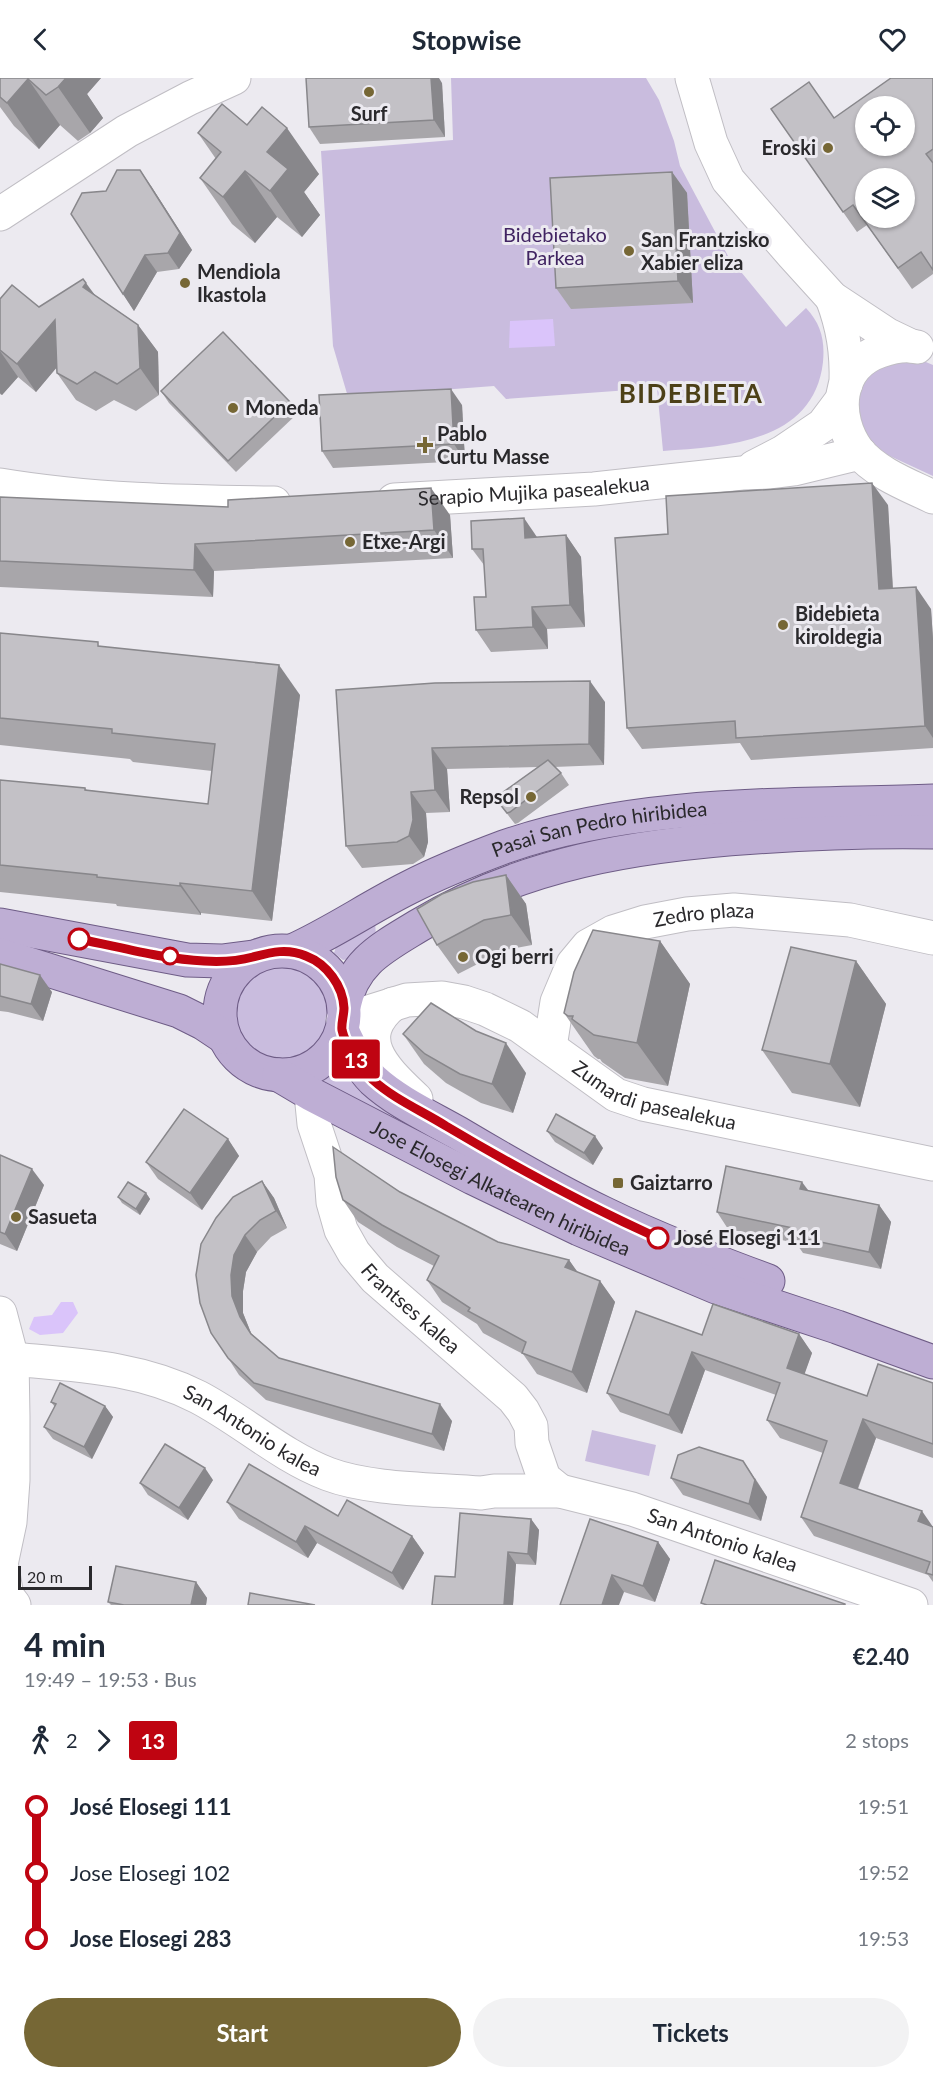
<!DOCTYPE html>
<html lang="en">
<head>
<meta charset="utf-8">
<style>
  :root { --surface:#fff; --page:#f2f2f3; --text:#1f2937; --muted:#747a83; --accent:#766735 }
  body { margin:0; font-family:Lato,sans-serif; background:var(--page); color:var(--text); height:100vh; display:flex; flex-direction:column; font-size:22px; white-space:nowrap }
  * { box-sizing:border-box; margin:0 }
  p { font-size:20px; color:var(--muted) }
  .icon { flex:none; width:33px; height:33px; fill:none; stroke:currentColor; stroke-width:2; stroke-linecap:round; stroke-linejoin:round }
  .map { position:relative; height:1527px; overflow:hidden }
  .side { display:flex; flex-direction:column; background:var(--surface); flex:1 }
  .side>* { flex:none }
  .badge { padding:0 12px; border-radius:4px; font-size:21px; line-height:39px }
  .fabs { position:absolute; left:855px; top:18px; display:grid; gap:12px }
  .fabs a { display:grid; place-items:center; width:60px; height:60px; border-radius:50%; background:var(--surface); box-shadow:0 2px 4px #0004; font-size:30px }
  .scale { position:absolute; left:18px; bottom:15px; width:74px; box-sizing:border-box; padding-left:6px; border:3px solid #2a292c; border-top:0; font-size:16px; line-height:21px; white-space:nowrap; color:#2a292c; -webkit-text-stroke:4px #eceaf0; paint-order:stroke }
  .map>.badge { position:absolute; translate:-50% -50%; box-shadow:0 0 0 3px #fff }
  .legs { display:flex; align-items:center; gap:9px; height:66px; padding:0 24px; font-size:20px }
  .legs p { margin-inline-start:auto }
  .summary { display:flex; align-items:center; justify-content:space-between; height:102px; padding:0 24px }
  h1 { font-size:33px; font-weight:700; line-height:45px }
  .primary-button { display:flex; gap:12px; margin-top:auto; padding:12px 24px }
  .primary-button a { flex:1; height:69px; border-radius:36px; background:var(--accent); color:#fff; font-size:24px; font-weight:700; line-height:69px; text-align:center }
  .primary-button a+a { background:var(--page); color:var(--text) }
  ul { padding:0 24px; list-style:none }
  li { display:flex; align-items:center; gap:21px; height:66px; font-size:22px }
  li i { display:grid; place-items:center; width:9px; height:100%; margin:0 8px; background:currentColor }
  li i::after { content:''; width:15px; height:15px; margin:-8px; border:4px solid; border-radius:50%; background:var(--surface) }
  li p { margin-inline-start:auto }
  li:first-child i { background:linear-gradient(#0000 50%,currentColor 0) }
  li:last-child i { background:linear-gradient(currentColor 50%,#0000 0) }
  header { display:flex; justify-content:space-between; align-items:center; height:78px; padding:0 24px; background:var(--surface); font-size:27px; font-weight:700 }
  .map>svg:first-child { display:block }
  .green { fill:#c9bcde }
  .water { fill:#dac4fa }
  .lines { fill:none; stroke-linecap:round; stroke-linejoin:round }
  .minor-casing { stroke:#c0bec4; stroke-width:35 }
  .major-casing { stroke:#6e5c86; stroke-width:35 }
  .minor { stroke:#fff; stroke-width:33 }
  .major { stroke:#beaed4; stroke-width:33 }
  .wall { fill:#a8a6aa }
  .shaded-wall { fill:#88878b }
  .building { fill:#c3c1c6; stroke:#88878b; stroke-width:1.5; fill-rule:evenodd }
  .line-1-casing { stroke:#fff; stroke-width:14 }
  .line-1 { stroke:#bf0411; stroke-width:9 }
  .poi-dot { fill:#766735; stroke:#eceaf0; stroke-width:2 }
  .stop-1-dot { fill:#fff; stroke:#bf0411; stroke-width:3 }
  .labels { text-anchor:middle; stroke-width:6; stroke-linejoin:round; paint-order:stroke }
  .poi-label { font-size:20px; font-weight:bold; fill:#2a292c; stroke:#eceaf0; text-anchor:start }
  .park-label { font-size:20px; fill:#412462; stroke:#eceaf0 }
  .street-label { font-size:20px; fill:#2a292c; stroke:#eceaf0 }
  .stop-label { font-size:20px; font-weight:bold; fill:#2a292c; stroke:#eceaf0; text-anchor:start }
  .district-label { font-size:26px; font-weight:bold; letter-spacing:1.5px; fill:#4c4017; stroke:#eceaf0 }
</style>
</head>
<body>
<header><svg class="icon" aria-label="back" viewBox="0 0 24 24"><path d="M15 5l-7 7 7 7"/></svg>Stopwise<svg class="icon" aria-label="heart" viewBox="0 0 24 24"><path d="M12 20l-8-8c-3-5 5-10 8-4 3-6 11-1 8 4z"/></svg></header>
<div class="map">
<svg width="933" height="1527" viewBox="0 0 933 1527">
  <rect width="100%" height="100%" fill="#eceaf0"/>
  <!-- green -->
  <g class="green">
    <path d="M451,0H646L659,22L674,63L680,88L728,178L786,249L806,230C821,246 825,262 823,284C814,364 727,369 663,373L657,310L506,321L494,308L348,319L333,268L321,73L453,62Z"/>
    <path d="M882,282H921L933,287V398L879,373L864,362L854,313Z"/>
    <path d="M375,844L376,858L348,881L343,882L334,875L336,869Z"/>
    <circle cx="282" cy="935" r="46"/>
    <path d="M337,993L358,1009L468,1075L464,1081L323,1006L324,1002Z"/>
    <path d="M592,1352L656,1367L649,1398L585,1383Z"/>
  </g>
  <!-- water -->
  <g class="water">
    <path d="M553,241L555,268L509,270L510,243Z"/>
    <path d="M61,1224H73L78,1235L63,1255L40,1257L29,1251L34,1239L52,1237Z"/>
  </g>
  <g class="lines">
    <!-- minor casing -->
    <g class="minor-casing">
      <g id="minor">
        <path d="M692,0L711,65L728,102L793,177L832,220L888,257L911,268"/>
        <path d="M0,136L127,53L190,20L234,0"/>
        <path d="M832,220C843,249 847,274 846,306"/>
        <path d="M917,269C905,266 892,269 880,273C836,288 833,339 858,373C876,395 908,407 933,419"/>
        <path d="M754,389L783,374L823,347L841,323"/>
        <path d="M0,407C90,422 182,424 274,425"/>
        <path id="s1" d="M394,422L594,411L742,395L770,394L794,391L860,375"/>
        <path d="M393,926C350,962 388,994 416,1021"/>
        <path id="s2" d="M343,942L407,922L442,920L464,924L485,931L520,948L616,1017L643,1026L933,1086"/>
        <path id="s3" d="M550,969L557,924L573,886L588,868L613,854L645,844L687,836L734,832L850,842L933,860"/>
        <path id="s4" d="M311,1016L314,1046L331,1097L333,1124L341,1152L354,1175L375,1200L513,1320L523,1333L531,1348L532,1365L544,1400L560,1413"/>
        <path d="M0,1235L12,1281L13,1339V1402L10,1444L0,1491"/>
        <path id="s5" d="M12,1281C77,1287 139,1289 198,1319C242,1342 281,1378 328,1396C370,1412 434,1411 481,1415L494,1413H560L632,1431L911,1527"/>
        <path d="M2,1490L7,1518L14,1527"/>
      </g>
    </g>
    <!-- major casing -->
    <g class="major-casing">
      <g id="major">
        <path d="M0,847L187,882L222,883L253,879"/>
        <path id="s6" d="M292,873C332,855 368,830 408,810C439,794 472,781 504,769C638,722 792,728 933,723"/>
        <circle cx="282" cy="935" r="62"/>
        <path d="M0,877L179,933L203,945L224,959"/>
        <path d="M344,928C353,884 382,870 418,848C523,785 635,767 756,759C815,755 874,753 933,754"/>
        <path d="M342,952C350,970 359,988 373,1002C397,1024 430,1039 458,1055C505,1083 553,1111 603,1135C656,1161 712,1182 768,1203"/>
        <path id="s7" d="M279,997L311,1016L473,1100L579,1151L716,1209L837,1249L933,1284"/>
      </g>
    </g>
    <!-- minor -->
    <use href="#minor" class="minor"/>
    <!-- major -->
    <use href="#major" class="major"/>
  </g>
  <!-- wall -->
  <g class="wall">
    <path d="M0,0H101L87,16L103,40L90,55L78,63L60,47L39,71L14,48L0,29Z"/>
    <path d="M933,0V196L912,211L867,147L857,154L771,31L834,40Z"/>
    <path d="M442,5L445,59L320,66L309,49Z"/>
    <path d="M247,47L319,96L304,114L320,137L302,159L277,139L255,165L232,146L200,100L216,81L198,55Z"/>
    <path d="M672,94L687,115L693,225L571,231L556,210Z"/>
    <path d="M151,108L192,172L179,191L157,194L134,233L123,216L106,113Z"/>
    <path d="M96,218L138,247L158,274L159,317L136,333L114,322L96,333L76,322L57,295L56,290L36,314L18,299L2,317L0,316V221L39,229Z"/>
    <path d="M161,313L290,324L298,335L236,394L169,325Z"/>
    <path d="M462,327L465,383L333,390L322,373Z"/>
    <path d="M0,419L228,429L450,437L453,480L214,493L213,519L0,509Z"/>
    <path d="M888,427L893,510L931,531L933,561V670L751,682L740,665L642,671L627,650L668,456Z"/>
    <path d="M566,457L581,479L585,549L547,551L548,571L491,574L476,552L486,519L484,487L472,471L537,459Z"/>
    <path d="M0,555L101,568L300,617L272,843L201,835V837L117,828L116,826L0,814V702L85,710L87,712L208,726L212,693L133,684L130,681L0,667Z"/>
    <path d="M336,612L605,624L604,687L554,689L561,695L569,707L518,745L515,746L495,720L538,689L447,691L450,734L426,735L428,764L424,779L413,786L362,790L346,768Z"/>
    <path d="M506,797L526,826L532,867L505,872L458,896L437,867Z"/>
    <path d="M660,863L690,906L668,1008L625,1000L602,984L600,981H598L594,978L564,935Z"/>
    <path d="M856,883L886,926L860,1029L792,1015L762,972Z"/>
    <path d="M0,886L52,914L43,943L8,934L0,933Z"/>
    <path d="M403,956L526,995L513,1035L481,1025L446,1005L424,986Z"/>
    <path d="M547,1053L603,1070L593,1087L555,1064Z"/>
    <path d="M228,1061L239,1078L202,1132L158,1101L146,1084Z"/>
    <path d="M0,1077L44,1107L17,1173L0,1166Z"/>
    <path d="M262,1103L274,1120L287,1150L271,1159L257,1174L246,1194L243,1213V1235L251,1255L279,1280L452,1343L444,1373L266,1322L239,1297L228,1280L201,1166Z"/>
    <path d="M808,1113L879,1127L891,1144L881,1191L803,1175L796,1165L728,1151L717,1134Z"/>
    <path d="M400,1114L498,1164L569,1182L577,1194L600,1203L615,1224L587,1315L537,1296L523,1276L483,1255L477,1246L442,1224L427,1202L434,1188L397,1169L358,1144L343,1122Z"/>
    <path d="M146,1115L150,1121L140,1137L122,1125L118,1119Z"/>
    <path d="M799,1256L812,1275L804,1296L867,1318L933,1305V1380L876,1360L858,1411L933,1449V1504L928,1497L814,1458L801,1439L823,1375L780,1360L767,1342L776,1317L705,1292L682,1356L620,1334L607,1315L702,1257Z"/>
    <path d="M51,1324L105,1328L113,1339L92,1381L53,1361L44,1349L55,1329Z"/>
    <path d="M671,1400H755L767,1419L761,1443L683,1417Z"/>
    <path d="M213,1402L188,1442L148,1417L140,1405Z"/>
    <path d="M227,1424L338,1438L412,1458L424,1475L403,1512L317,1465L308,1480L239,1441Z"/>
    <path d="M531,1441L539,1452L536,1487L516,1486L513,1527H432L455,1499Z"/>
    <path d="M658,1464L670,1481L655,1524L624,1514L560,1527Z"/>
    <path d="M196,1504L207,1520L206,1527H111L108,1524Z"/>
  </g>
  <!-- shaded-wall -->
  <g class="shaded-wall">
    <path d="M66,0H101L87,16L103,40L90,55L58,9Z"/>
    <path d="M431,0H439L442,5L445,59L434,42Z"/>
    <path d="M28,1L60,47L39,71L7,25Z"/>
    <path d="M287,50L319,96L304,114L320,137L302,159L270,113L267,74Z"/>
    <path d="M140,92L151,108L192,172L179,191L168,175Z"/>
    <path d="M245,93L277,139L255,165L223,119Z"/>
    <path d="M672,94L687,115L693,225L678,203Z"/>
    <path d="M145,177L157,194L134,233L123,216Z"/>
    <path d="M86,205L106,232L83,209Z"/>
    <path d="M55,242L74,269L36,314L17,286Z"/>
    <path d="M138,247L158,274L159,317L140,290Z"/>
    <path d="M0,273L18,299L2,317L0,315Z"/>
    <path d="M451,311L462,327L465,383L454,366Z"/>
    <path d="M872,405L888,427L894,533L879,511Z"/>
    <path d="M431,410L450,437L453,480L434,452Z"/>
    <path d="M524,440L539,462L525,460Z"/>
    <path d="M566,457L581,479L585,549L570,527Z"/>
    <path d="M195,466L214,493L213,519L194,492Z"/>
    <path d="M916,509L931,531L933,561V660L925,648Z"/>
    <path d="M532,529L547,551L548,571L533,549Z"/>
    <path d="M279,587L300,617L272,843L252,813Z"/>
    <path d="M590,603L605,624L604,687L589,666Z"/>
    <path d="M432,670L447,691L450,734L435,712Z"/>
    <path d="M411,714L426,735L428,764L424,779L409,758Z"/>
    <path d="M506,797L526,826L532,867L511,837Z"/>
    <path d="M180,805L201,835V837L180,808Z"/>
    <path d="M660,863L690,906L668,1008L637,965Z"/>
    <path d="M856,883L886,926L860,1029L830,986Z"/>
    <path d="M40,897L52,914L43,943L31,926Z"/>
    <path d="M506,965L526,995L513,1035L492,1006Z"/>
    <path d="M595,1058L603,1070L593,1087L584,1075Z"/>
    <path d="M228,1061L239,1078L202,1132L190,1115Z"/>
    <path d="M32,1091L44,1107L17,1173L5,1156Z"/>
    <path d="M262,1103L274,1120L287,1150L276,1133Z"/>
    <path d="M802,1104L814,1120L800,1111Z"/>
    <path d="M146,1115L150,1121L140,1137L136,1131Z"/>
    <path d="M879,1127L891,1144L881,1191L869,1174Z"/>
    <path d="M245,1157L257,1174L246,1194L243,1213V1235L251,1255L240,1239L232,1218L231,1197L234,1177Z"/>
    <path d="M569,1182L584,1203L565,1189Z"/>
    <path d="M600,1203L615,1224L587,1315L572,1294Z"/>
    <path d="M799,1256L812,1275L800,1309L787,1290Z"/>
    <path d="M692,1274L705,1292L682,1356L669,1337Z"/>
    <path d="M440,1326L452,1343L444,1373L432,1356Z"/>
    <path d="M105,1328L113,1339L92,1381L84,1369Z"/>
    <path d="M863,1341L876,1360L853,1423L840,1405Z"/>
    <path d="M743,1383L767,1419L761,1443L749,1426Z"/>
    <path d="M205,1390L213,1402L188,1442L179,1430Z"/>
    <path d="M922,1433L933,1449L918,1443Z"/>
    <path d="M531,1441L539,1452L536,1487L528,1476Z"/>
    <path d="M305,1448L317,1465L308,1480L296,1464Z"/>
    <path d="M412,1458L424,1475L403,1512L392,1495Z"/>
    <path d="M658,1464L670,1481L655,1524L643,1508Z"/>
    <path d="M508,1474L516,1486L513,1527H504Z"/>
    <path d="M612,1497L624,1514L619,1527H602Z"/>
    <path d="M196,1504L207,1520L206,1527H191Z"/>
  </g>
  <!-- building -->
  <g class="building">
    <path d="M0,0H66L58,9L46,17L28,1L7,25L0,19Z"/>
    <path d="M306,0H431L434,42L309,49Z"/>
    <path d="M891,0H933V71L926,76L933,85V192L921,174L898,190L853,127L843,134L771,31L809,4L834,40ZM866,28H904V68H866ZM866,100H904V140H866Z"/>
    <path d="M222,26L247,47L262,29L287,50L267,74L288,91L270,113L245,93L223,119L200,100L221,74L198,55Z"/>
    <path d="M117,92H140L180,155L168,175L145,177L123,216L71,136L82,115L106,113Z"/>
    <path d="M672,94L678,203L556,210L550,100Z"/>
    <path d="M83,201L86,205L83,209L138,247L140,290L117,306L95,294L77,306L57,295L55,242L17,286L0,272V221L12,207L39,229Z"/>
    <path d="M223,254L290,324L228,383L161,313Z"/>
    <path d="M451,311L454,366L322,373L319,317Z"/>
    <path d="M872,405L879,511L916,509L925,648L736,660L735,643L627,650L615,460L668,456L666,418Z"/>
    <path d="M431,410L434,452L195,466L194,492L0,483V419L228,429V422Z"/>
    <path d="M524,440L525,460L566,457L570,527L532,529L533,549L476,552L474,519H486L483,471H472L471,443Z"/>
    <path d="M0,555L98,564V568L279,587L252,813L180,805V808L97,799V797L0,787V702L85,710V712L208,726L215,666L112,655V651L0,640Z"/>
    <path d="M590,603L589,666L432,670L435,712L411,714L413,742L409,758L397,764L346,768L336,612L435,605Z"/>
    <path d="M548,682L561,695L510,734L507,735L495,720Z"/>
    <path d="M506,797L511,837L484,842L437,867L417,831L442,816L473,804Z"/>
    <path d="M593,852L660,863L637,965L594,957L572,941L573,938H568L564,935L574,894Z"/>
    <path d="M791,869L856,883L830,986L762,972Z"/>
    <path d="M0,886L40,897L31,926L0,918Z"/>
    <path d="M431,925L476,953L506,965L492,1006L460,996L425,976L403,956Z"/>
    <path d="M184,1031L228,1061L190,1115L146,1084Z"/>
    <path d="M556,1036L595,1058L584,1075L547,1053Z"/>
    <path d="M333,1069L400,1114L498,1164L569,1182L565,1189L600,1203L572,1294L522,1275L526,1264L468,1233L470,1230L427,1202L439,1178L382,1147L343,1122L336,1099Z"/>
    <path d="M0,1077L32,1091L5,1156L0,1154Z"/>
    <path d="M726,1088L802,1104L800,1111L879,1127L869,1174L791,1158L793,1150L717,1134Z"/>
    <path d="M262,1103L276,1133L260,1142L245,1157L234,1177L231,1197L232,1218L240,1239L251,1256L279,1280L440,1326L432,1356L254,1305L228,1280L211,1255L200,1225L196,1197L201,1166L216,1140L233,1119Z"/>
    <path d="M128,1104L146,1115L136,1131L118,1119Z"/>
    <path d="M713,1226L799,1256L787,1290L867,1318L878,1286L933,1305V1366L863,1341L840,1405L922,1433L918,1443L933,1449V1497L926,1495L930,1484L801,1439L827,1363L767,1342L780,1305L692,1274L669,1337L607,1315L636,1233L702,1257Z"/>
    <path d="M60,1305L105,1328L84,1369L44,1349L56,1326L51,1324Z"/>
    <path d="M165,1366L205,1390L179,1430L140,1405Z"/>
    <path d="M699,1369L743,1383L755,1402L749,1426L671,1400L678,1377Z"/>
    <path d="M249,1386L338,1438L347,1422L412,1458L392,1495L305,1448L296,1464L227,1424Z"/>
    <path d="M460,1435L531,1441L528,1476L508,1474L504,1527H432L435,1498L455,1499Z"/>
    <path d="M590,1441L658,1464L643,1508L612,1497L602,1527H560Z"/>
    <path d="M715,1482L845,1526V1527H707L701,1525Z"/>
    <path d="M116,1488L196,1504L191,1527H124L108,1524Z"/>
    <path d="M250,1515L315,1527H248Z"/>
  </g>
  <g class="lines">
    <!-- line-1 casing -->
    <g class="line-1-casing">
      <path id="line-1" d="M79,861C120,869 162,881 204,883C220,884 238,883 253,879C272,874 287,870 306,878C327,886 343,908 344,930C344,937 341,946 342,952C345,967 363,992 373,1002C394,1021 422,1033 446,1048C515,1089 585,1127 658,1160"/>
    </g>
    <!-- line-1 -->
    <use href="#line-1" class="line-1"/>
  </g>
  <!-- markers -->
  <g class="poi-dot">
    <circle cx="369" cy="14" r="6"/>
    <circle cx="828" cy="70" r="6"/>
    <circle cx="629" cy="173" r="6"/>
    <circle cx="185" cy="205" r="6"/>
    <circle cx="233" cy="330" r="6"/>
    <path d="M422 358h6v6h6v6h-6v6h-6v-6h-6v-6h6z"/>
    <circle cx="350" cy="464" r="6"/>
    <circle cx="783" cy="547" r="6"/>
    <circle cx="531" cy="719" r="6"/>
    <circle cx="463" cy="879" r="6"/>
    <rect x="612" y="1099" width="12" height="12" rx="3"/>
    <circle cx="16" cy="1139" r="6"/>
  </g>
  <g class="stop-1-dot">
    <circle cx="79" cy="861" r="10"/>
    <circle cx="170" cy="878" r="8"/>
    <circle cx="658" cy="1160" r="10"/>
  </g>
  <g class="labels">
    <!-- poi labels -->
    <g class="poi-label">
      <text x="369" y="43" text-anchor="middle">Surf</text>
      <text x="816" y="77" text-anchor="end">Eroski</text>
      <text x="641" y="169">San Frantzisko<tspan x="641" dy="23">Xabier eliza</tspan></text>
      <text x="197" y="201">Mendiola<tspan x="197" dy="23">Ikastola</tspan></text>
      <text x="245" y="337">Moneda</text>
      <text x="437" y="363">Pablo<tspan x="437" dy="23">Curtu Masse</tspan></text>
      <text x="362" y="471">Etxe-Argi</text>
      <text x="795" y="543">Bidebieta<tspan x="795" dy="23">kiroldegia</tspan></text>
      <text x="519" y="726" text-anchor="end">Repsol</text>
      <text x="475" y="886">Ogi berri</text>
      <text x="630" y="1112">Gaiztarro</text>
      <text x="28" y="1146">Sasueta</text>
    </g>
    <!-- park labels -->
    <g class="park-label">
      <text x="555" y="164">Bidebietako<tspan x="555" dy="23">Parkea</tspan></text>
    </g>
    <!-- street labels -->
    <g class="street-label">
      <text dy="7" stroke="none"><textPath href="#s1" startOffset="140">Serapio Mujika pasealekua</textPath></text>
      <text dy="7" stroke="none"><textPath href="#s6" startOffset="334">Pasai San Pedro hiribidea</textPath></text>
      <text dy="7" stroke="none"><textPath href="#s3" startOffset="232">Zedro plaza</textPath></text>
      <text dy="7" stroke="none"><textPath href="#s2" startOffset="340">Zumardi pasealekua</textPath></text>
      <text dy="7" stroke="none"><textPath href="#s7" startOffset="249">Jose Elosegi Alkatearen hiribidea</textPath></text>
      <text dy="7" stroke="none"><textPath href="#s4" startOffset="246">Frantses kalea</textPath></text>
      <text dy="7" stroke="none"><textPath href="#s5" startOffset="255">San Antonio kalea</textPath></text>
      <text dy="7" stroke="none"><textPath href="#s5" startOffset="746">San Antonio kalea</textPath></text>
    </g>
    <!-- stop labels -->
    <g class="stop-label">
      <text x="674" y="1167">José Elosegi 111</text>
    </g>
    <!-- district labels -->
    <g class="district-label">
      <text x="691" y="325">BIDEBIETA</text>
    </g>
  </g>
</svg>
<div class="fabs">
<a><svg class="icon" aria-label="locate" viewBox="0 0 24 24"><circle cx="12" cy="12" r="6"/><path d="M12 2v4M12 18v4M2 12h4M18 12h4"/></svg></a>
<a><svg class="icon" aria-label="layers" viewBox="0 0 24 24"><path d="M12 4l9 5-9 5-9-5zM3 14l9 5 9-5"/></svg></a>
</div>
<div class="scale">20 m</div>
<b class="badge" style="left:356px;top:981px;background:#bf0411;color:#fff">13</b>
</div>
<section class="side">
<div class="summary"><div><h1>4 min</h1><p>19:49 – 19:53 · Bus</p></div><b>€2.40</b></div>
<div class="legs"><svg class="icon" aria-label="walk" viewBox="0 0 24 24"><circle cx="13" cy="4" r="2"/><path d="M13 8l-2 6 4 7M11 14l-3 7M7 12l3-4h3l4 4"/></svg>2<svg class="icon" aria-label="forward" viewBox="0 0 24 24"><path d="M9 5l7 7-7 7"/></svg><b class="badge" style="background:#bf0411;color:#fff">13</b><p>2 stops</p></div>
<ul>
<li><i style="color:#bf0411"></i><b>José Elosegi 111</b><p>19:51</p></li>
<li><i style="color:#bf0411"></i><span>Jose Elosegi 102</span><p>19:52</p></li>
<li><i style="color:#bf0411"></i><b>Jose Elosegi 283</b><p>19:53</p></li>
</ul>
<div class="primary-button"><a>Start</a><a>Tickets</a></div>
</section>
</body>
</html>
